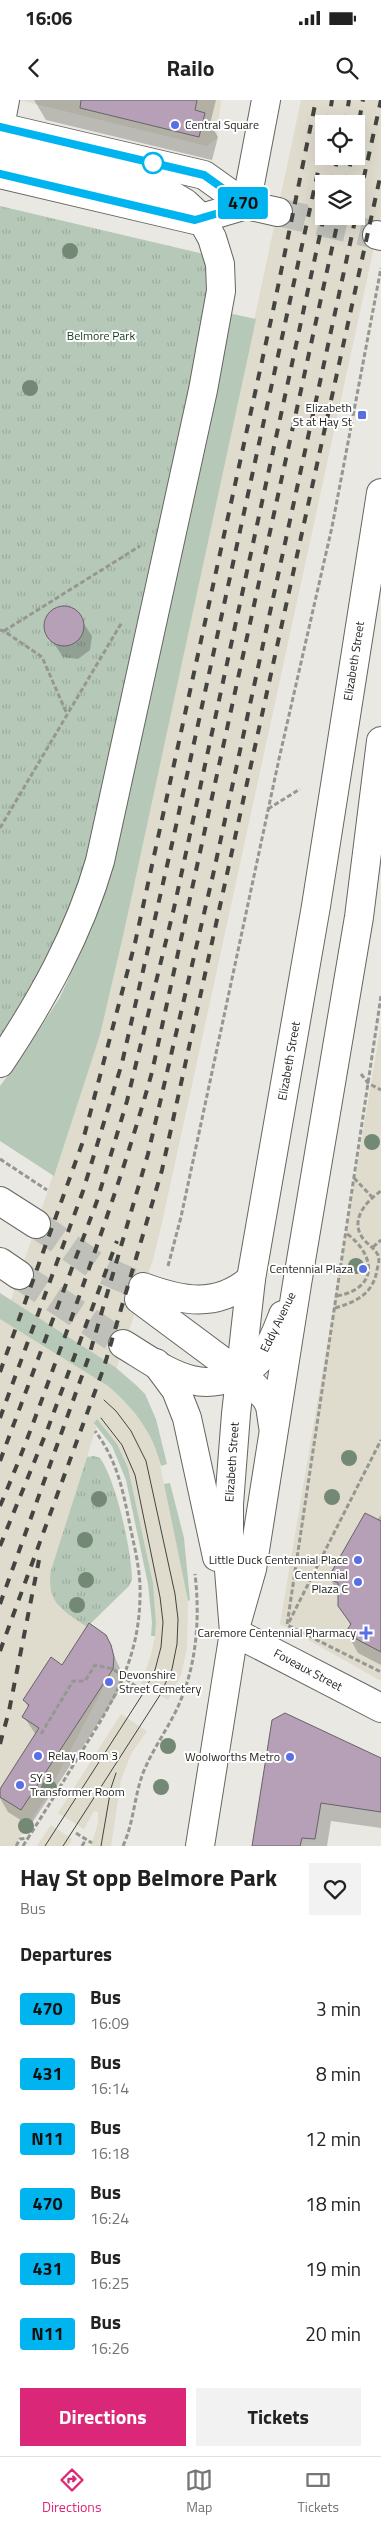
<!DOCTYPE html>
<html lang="en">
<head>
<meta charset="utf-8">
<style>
  :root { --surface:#fff; --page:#f2f2f2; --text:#222; --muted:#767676; --line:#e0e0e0; --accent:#db2777 }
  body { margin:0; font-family:"Titillium Web",sans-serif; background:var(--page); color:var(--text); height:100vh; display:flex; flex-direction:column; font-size:19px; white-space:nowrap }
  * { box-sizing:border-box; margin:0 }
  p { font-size:16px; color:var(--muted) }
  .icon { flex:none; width:28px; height:28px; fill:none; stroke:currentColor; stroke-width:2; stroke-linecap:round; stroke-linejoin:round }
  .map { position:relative; height:1746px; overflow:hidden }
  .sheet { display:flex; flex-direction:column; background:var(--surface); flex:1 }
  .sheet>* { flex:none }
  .badge { padding:0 10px; border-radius:4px; font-size:18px; line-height:32px }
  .fabs { position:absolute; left:315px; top:15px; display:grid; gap:10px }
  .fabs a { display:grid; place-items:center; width:50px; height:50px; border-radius:0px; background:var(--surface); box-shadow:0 5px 20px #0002; font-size:25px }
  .map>.badge { position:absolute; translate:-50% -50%; box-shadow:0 0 0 2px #fff }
  h2 { padding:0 20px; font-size:19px; line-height:45px }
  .round { display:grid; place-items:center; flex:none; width:52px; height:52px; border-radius:0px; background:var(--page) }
  .headline { display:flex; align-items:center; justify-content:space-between; height:85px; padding:0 20px }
  h1 { font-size:24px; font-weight:700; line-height:38px }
  .action { display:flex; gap:10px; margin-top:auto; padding:10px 20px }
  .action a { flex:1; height:58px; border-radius:0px; background:var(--accent); color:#fff; font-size:20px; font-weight:700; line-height:58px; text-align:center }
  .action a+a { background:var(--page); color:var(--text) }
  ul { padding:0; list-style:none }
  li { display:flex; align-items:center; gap:15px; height:65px; padding:0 20px }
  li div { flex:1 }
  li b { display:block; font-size:19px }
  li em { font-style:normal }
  li .badge { min-width:55px; font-weight:700; text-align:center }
  .status { display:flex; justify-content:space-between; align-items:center; height:35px; padding:0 25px; background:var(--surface); direction:ltr }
  .status svg { height:14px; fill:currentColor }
  header { display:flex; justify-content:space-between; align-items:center; height:65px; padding:0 20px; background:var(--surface); font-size:22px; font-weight:700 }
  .menu { display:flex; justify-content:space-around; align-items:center; height:70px; border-top:1px solid var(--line); background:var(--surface); font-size:14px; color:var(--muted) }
  .menu a { display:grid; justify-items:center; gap:2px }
  .menu .active { color:var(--accent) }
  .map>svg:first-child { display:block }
  .built { fill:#dfdcce; fill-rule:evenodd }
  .green { fill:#b6c9b8 }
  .park { fill:url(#park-tufts) }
  .shadow { fill:#0003 }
  .building { fill:#b6a0b8; stroke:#676367 }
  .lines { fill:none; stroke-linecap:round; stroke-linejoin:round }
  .minor-tunnel { stroke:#c0c0ba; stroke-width:28; stroke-dasharray:28 14; stroke-linecap:butt }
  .major-tunnel { stroke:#c0c0ba; stroke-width:28; stroke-dasharray:28 14; stroke-linecap:butt }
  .minor-casing { stroke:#666560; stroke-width:30 }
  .major-casing { stroke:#666560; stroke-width:30 }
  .path { stroke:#979792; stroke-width:3; stroke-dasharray:5 2.5; stroke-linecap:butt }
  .minor { stroke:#fff; stroke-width:28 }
  .major { stroke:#fff; stroke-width:28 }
  .tram { stroke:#444440; stroke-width:1 }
  .rail { stroke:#444440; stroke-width:4; stroke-dasharray:9 9; stroke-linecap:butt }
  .tree { fill:#748975 }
  .line-casing { stroke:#fff; stroke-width:11 }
  .line { stroke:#00b5ef; stroke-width:8 }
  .poi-dot { fill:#586fe6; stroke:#fff; stroke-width:2 }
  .stop-dot { fill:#fff; stroke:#00b5ef; stroke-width:2.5 }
  .labels { text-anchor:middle; stroke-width:4; stroke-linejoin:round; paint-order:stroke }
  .poi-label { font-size:12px; fill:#1e1e1b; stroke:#fff; text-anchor:end }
  .park-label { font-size:12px; fill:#143b1b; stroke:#fff }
  .street-label { font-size:12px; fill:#1e1e1b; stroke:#fff }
</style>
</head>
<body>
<div class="status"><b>16:06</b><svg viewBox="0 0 49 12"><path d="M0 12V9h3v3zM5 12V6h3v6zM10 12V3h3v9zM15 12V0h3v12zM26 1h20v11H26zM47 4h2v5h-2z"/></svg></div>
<header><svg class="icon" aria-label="back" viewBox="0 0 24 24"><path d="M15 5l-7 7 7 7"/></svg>Railo<svg class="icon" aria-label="search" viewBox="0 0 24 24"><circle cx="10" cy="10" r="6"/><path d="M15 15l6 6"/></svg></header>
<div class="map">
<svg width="381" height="1746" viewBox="0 0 381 1746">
  <defs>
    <pattern id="park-tufts" width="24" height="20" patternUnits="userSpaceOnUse" patternTransform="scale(1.25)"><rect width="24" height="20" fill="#b6c9b8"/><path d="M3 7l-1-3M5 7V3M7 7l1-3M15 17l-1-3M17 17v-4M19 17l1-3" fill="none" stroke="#9cac9e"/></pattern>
  </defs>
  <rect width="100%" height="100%" fill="#e9e8e2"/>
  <!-- built -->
  <g class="built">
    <path d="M19,0H221L217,38L207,46Z"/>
    <path d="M301,0H381V115L162,1123L153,1160L110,1287L124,1299L145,1327L158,1355L188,1501L187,1549L181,1575L168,1600L141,1583L151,1555L155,1536L156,1523L153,1483L130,1379L117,1344L98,1322L51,1470L58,1506L86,1527L106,1535L114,1557L113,1569L46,1697L14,1746H0V1219L4,1221L100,935L124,832ZM324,24H356V56H324ZM324,84H356V116H324Z"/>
    <path d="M381,924V1581L280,1524Z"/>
    <path d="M121,1614L147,1631L131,1654L121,1680L111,1746H91L98,1723V1712L94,1711L84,1729L58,1713Z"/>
    <path d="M51,1725L72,1739L68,1746H37Z"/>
  </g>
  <!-- green -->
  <g class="green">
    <path d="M228,213L256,219L124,832L100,935L54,1076L0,1041V986L23,955L60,897L92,828L112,766Z"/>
    <path d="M0,1193L115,1267L136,1285L145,1294L156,1319L167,1364L161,1366C153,1333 133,1307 108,1286L0,1219Z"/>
    <path d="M97,1319L117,1344L128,1368L153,1483L156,1523L155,1536H151L152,1522L148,1484L126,1380L112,1346L94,1323Z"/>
    <path d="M170,1383L184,1438L190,1500L188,1501L164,1384Z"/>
  </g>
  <!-- park -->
  <g class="park">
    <path d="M0,106L208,155L211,173L204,232L85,766L73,804L39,882L0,944Z"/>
    <path d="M94,1356L100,1358C116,1380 132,1452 132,1480L129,1486L87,1527C62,1510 46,1503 51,1470L87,1357Z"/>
  </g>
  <!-- shadow -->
  <g class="shadow">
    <path d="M34,0H216L210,24L218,37L212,60L46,20Z"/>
    <path d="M59,507L74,509L92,536L90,550L78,559L63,557L45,530L47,517Z"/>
    <path d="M381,1415V1565L358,1553L347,1533L351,1526L340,1506L339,1495L330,1478Z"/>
    <path d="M105,1536L123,1575V1586L30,1726L8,1712L0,1698V1692L36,1635L24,1617L29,1608L24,1600L63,1567Z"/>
    <path d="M381,1660V1728L331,1721L327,1746H253Z"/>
  </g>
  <!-- building -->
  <g class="building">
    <path d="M81,0H197L195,10L205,13L199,37L80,8Z"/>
    <circle cx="64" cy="526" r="20"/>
    <path d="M365,1413L381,1421V1552L345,1533L351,1524L338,1506V1483L328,1478Z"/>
    <path d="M89,1523L106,1535L111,1545L114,1557L113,1569L21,1710L0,1697V1689L39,1628L22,1617L29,1605L23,1600L51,1557L62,1565Z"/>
    <path d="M285,1613L381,1658V1712L321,1703L315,1739L302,1738L300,1746H252L272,1620Z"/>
  </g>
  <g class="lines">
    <!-- minor-tunnel -->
    <path class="minor-tunnel" d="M278,112L377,135"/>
    <!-- major-tunnel -->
    <g class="major-tunnel">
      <path d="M36,1124L99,1168L143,1187"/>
      <path d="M19,1175L123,1244"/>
    </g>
    <!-- minor casing -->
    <g class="minor-casing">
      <g id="minor">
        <path d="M0,26L5,0"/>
        <path d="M0,27L204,75L246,105L278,112"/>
        <path d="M0,47L137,79L165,91L185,103L201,118L212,138L220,164L221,191L203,290L100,761C79,834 42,900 0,963"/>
        <path d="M0,74L195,120L246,105"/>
        <path d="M246,105L266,0"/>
        <path d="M377,135L381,136"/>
      </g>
    </g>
    <!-- major casing -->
    <g class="major-casing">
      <g id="major">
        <path d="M0,1101L36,1124"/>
        <path d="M0,1162L19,1175"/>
        <path d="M143,1187C181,1201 217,1209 251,1179"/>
        <path d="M139,1199L248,1280L266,1298L270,1306L273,1326"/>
        <path d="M123,1244C145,1257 167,1274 192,1280C217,1287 249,1274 265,1253C273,1242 278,1228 283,1215"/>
        <path d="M156,1263L176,1290L187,1318L217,1457"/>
        <path d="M234,1532L229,1470V1404L236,1314L251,1179L316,806L381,393"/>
        <path d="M234,1532L381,1608"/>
        <path d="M200,1746L234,1532L252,1469L297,1184L359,817L381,641"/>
      </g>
    </g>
    <!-- path -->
    <g class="path">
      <path d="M0,530L4,531L42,557L67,614"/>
      <path d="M4,531L140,446"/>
      <path d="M268,709L300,689"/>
      <path d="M0,728L122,522"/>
      <path d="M381,896L287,1525L381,1572"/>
      <path d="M361,974L368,983L381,990"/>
      <path d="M0,1059L47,1090"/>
      <path d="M354,1078L372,1097"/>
      <path d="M373,1147L381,1140"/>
      <path d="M168,1166L181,1117L279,659L332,427L381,168"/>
      <path d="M337,1196C379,1188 376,1155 346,1133"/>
      <path d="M335,1208C356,1202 373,1194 377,1170C378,1165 380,1160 378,1155C375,1149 370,1146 365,1141C348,1122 365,1102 381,1091"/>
      <path d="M289,1522L381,1340"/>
      <path d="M41,1634L73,1581H85L95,1565L113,1569L138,1588"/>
      <path d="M76,1733L92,1743"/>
      <path d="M16,1746L20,1739L28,1738C46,1710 63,1682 80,1654C113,1602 139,1560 140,1497C141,1473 135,1449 130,1426C123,1390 117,1360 95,1331"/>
      <path d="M23,1746L28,1738"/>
      <path d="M82,1746L86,1739"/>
      <path d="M123,1746C134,1722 134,1697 143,1673C153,1648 170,1626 180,1602C197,1562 200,1517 195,1474"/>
    </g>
    <!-- minor -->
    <use href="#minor" class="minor"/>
    <!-- major -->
    <use href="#major" class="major"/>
    <!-- tram -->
    <g class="tram">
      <path d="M45,1746L144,1592L155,1570L161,1547L163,1522L160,1497L135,1375L122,1345L101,1318"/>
      <path d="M63,1746L160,1595L172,1569L177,1544L178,1519L175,1494L146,1361L131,1331L116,1311L104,1300"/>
      <path d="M101,1746L111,1688L116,1673"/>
    </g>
    <!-- rail -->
    <g class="rail">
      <path d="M328,24L332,0"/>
      <path d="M345,24L349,0"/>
      <path d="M356,37L363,0"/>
      <path d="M332,84L338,56"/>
      <path d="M346,84L352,56"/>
      <path d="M356,113L381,0"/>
      <path d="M0,1272L82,1044L135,843L274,206L316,0"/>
      <path d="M0,1318L83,1091L122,963L174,735L324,44"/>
      <path d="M0,1361L97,1101L127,1001L174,808L324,116"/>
      <path d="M0,1406C25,1348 46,1288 68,1228C98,1143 128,1059 152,972L339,116"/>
      <path d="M0,1446L48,1328L117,1141"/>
      <path d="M0,1504L88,1259L148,1054L213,775L356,116"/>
      <path d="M0,1551L104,1267L162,1070L381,73"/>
      <path d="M0,1644L9,1611L39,1460"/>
    </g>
  </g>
  <!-- trees -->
  <g class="tree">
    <circle cx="70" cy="151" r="8"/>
    <circle cx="30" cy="288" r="8"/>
    <circle cx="372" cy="1042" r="8"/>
    <circle cx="356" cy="1166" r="8"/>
    <circle cx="349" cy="1358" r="8"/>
    <circle cx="332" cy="1397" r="8"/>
    <circle cx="99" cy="1399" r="8"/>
    <circle cx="85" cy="1440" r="8"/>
    <circle cx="86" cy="1480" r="8"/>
    <circle cx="77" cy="1505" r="8"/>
    <circle cx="168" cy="1646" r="8"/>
    <circle cx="161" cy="1687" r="8"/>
    <circle cx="49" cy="1688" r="8"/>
    <circle cx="26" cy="1726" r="8"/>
  </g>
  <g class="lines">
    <!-- line casing -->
    <g class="line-casing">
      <path id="line" d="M0,27L204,75L246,105L195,120L0,74"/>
    </g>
    <!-- line -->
    <use href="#line" class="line"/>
  </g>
  <!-- markers -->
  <g class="poi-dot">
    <circle cx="175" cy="25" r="5"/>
    <rect x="357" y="310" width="10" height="10" rx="2.5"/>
    <circle cx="363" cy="1169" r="5"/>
    <circle cx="358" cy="1460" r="5"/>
    <circle cx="358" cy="1482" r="5"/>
    <path d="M363.5 1525.5h5v5h5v5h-5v5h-5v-5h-5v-5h5z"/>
    <circle cx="109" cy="1582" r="5"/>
    <circle cx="38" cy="1656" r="5"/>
    <circle cx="290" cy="1657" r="5"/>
    <circle cx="20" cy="1685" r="5"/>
  </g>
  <circle class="stop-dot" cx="153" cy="63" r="10"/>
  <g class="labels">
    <!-- poi labels -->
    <g class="poi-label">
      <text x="185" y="29" text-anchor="start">Central Square</text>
      <text x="352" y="312">Elizabeth<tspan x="352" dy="14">St at Hay St</tspan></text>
      <text x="353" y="1173">Centennial Plaza</text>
      <text x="348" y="1464">Little Duck Centennial Place</text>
      <text x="348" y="1479">Centennial<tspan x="348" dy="14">Plaza C</tspan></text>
      <text x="356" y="1537">Caremore Centennial Pharmacy</text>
      <text x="119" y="1579" text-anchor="start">Devonshire<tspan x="119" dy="14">Street Cemetery</tspan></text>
      <text x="48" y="1660" text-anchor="start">Relay Room 3</text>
      <text x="280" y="1661">Woolworths Metro</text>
      <text x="30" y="1682" text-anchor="start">SY 3<tspan x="30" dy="14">Transformer Room</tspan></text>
    </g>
    <!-- park labels -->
    <g class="park-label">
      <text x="101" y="240">Belmore Park</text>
    </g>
    <!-- street labels -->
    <g class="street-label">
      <text transform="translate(354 561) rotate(-81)" y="4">Elizabeth Street</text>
      <text transform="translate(289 961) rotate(-80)" y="4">Elizabeth Street</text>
      <text transform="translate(278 1222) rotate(-64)" y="4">Eddy Avenue</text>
      <text transform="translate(232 1362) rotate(-86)" y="4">Elizabeth Street</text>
      <text transform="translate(308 1570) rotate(28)" y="4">Foveaux Street</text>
    </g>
  </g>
</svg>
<div class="fabs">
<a><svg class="icon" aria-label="locate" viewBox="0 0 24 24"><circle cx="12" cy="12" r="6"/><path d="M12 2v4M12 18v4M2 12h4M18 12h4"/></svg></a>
<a><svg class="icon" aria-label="layers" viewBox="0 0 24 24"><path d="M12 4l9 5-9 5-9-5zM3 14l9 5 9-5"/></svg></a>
</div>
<b class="badge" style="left:243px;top:103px;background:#00b5ef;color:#111">470</b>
</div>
<section class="sheet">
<div class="headline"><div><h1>Hay St opp Belmore Park</h1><p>Bus</p></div><a class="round"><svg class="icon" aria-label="heart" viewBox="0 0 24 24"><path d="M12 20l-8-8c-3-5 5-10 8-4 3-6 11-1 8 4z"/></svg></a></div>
<h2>Departures</h2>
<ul>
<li><span class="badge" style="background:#00b5ef;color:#111">470</span><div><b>Bus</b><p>16:09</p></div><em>3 min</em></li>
<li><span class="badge" style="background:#00b5ef;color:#111">431</span><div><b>Bus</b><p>16:14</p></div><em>8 min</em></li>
<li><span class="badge" style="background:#00b5ef;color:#111">N11</span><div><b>Bus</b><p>16:18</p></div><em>12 min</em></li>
<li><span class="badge" style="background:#00b5ef;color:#111">470</span><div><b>Bus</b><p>16:24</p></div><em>18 min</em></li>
<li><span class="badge" style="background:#00b5ef;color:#111">431</span><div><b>Bus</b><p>16:25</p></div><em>19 min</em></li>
<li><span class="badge" style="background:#00b5ef;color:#111">N11</span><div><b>Bus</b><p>16:26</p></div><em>20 min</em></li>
</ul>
<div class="action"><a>Directions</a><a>Tickets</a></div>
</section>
<nav class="menu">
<a class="active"><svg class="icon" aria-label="directions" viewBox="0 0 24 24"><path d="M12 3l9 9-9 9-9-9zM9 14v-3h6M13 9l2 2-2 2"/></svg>Directions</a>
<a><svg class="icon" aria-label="map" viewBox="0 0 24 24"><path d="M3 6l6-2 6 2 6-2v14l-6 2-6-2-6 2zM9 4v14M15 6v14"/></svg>Map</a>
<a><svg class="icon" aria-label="tickets" viewBox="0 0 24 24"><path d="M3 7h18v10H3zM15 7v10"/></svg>Tickets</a>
</nav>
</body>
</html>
